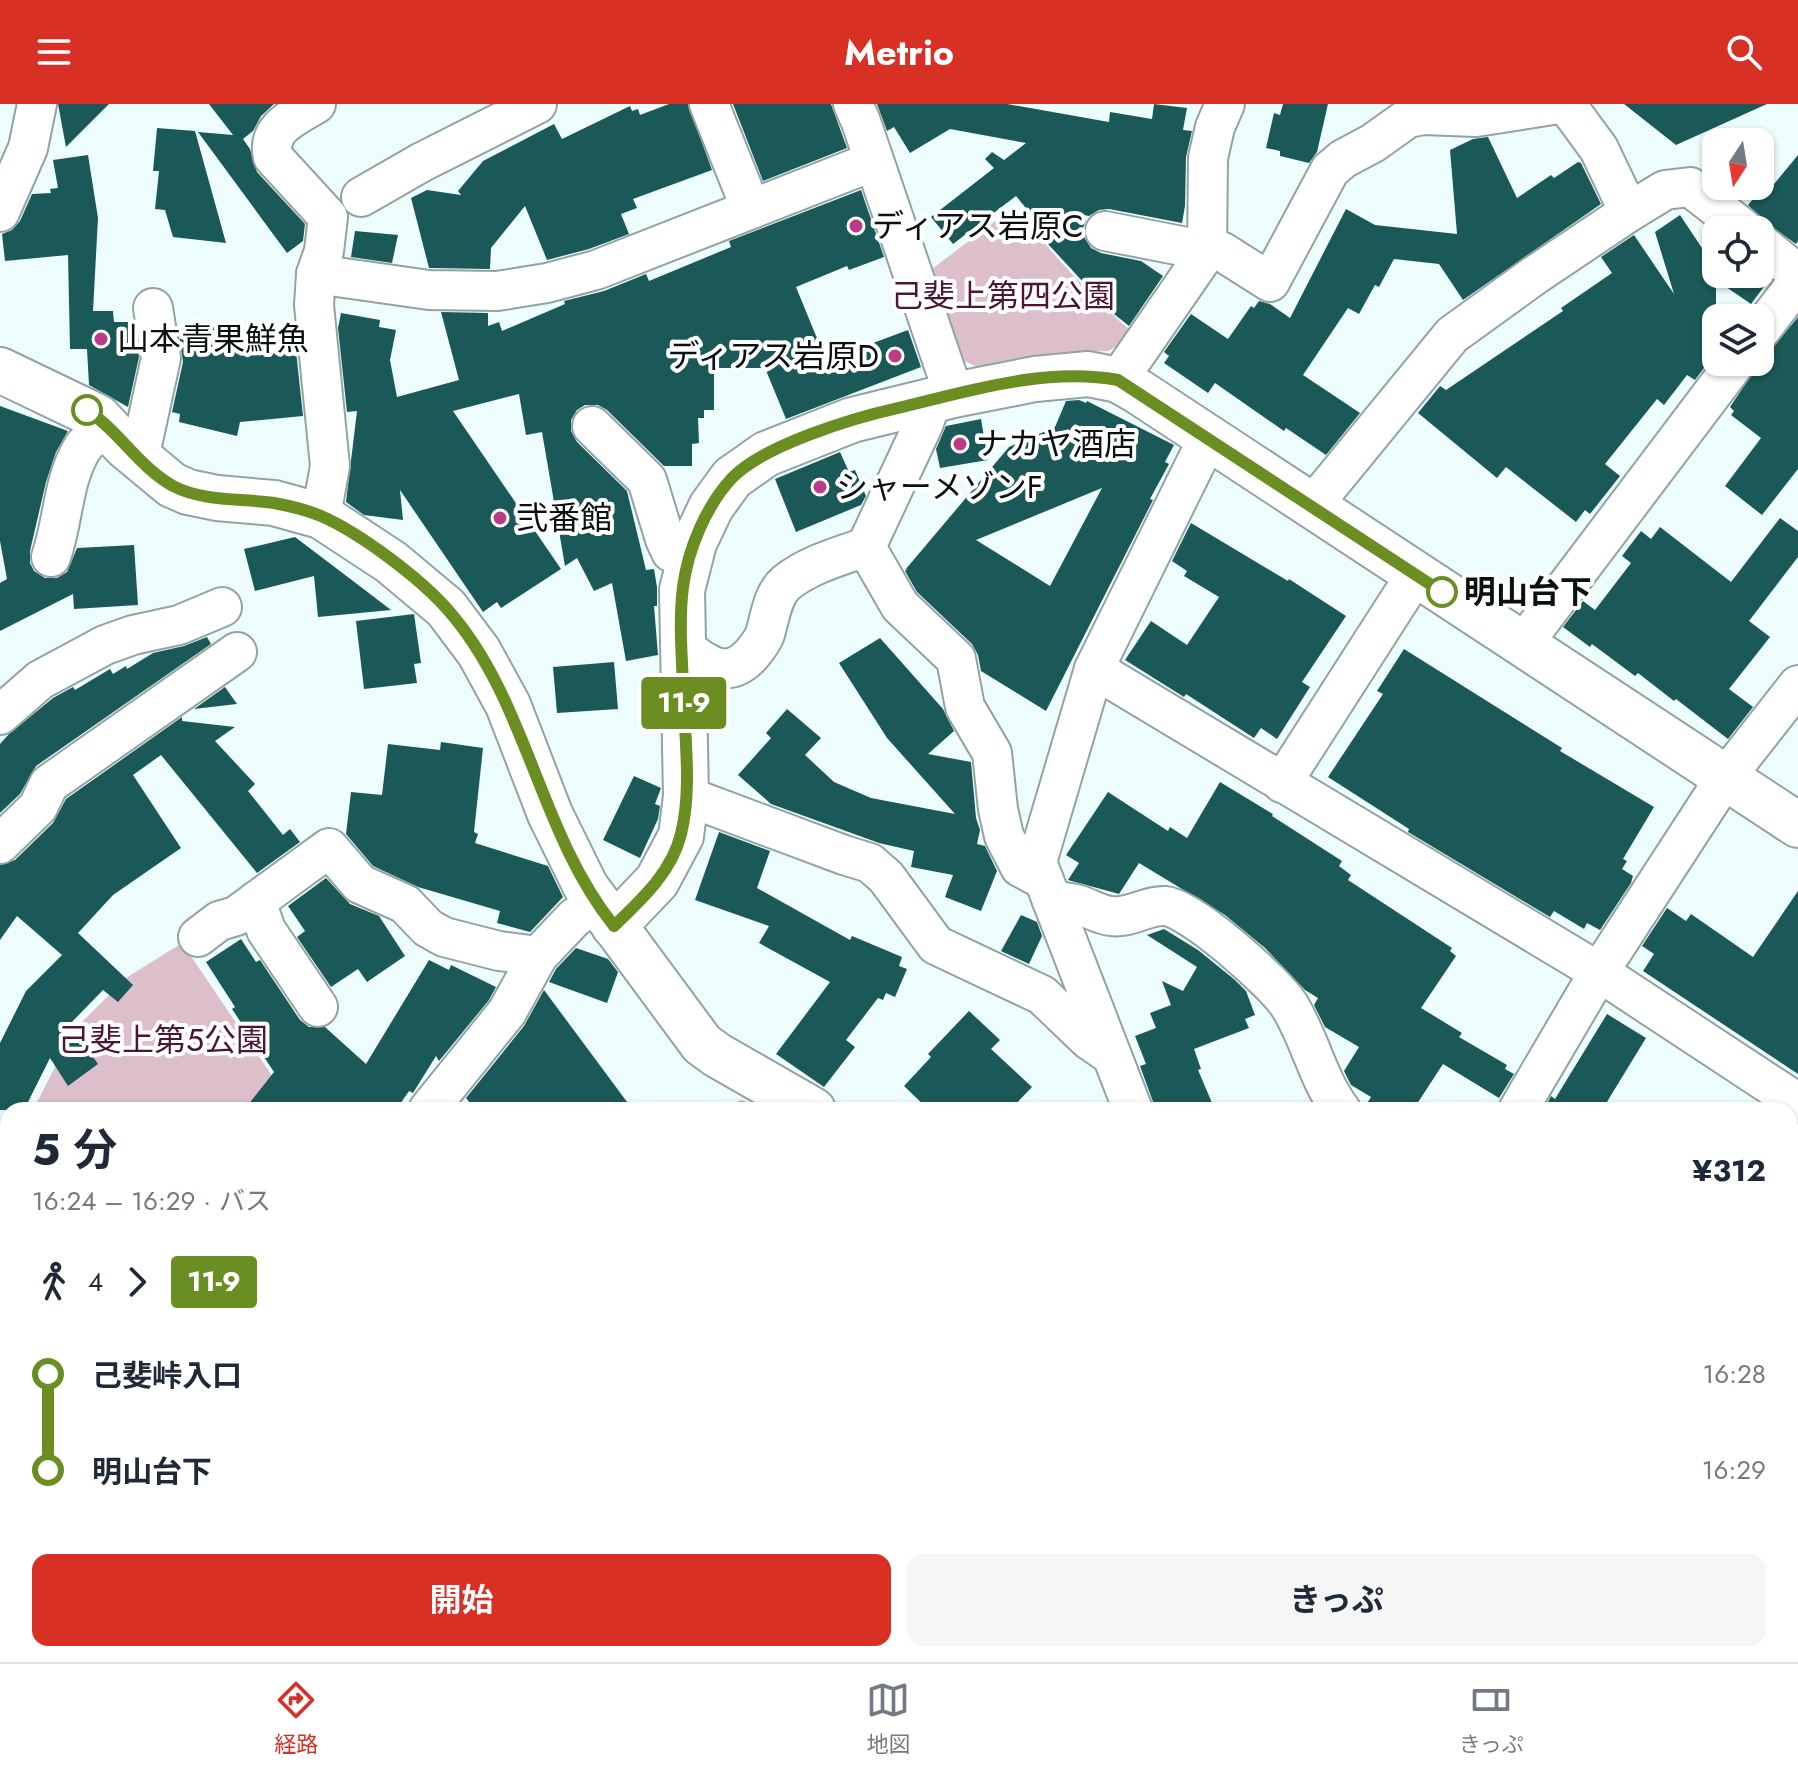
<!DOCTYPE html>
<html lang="ja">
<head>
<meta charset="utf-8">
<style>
  :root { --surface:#fff; --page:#f6f6f7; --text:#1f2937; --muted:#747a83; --line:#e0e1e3; --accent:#d93025 }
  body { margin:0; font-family:Jost,"Noto Sans JP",sans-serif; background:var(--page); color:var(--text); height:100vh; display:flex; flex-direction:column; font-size:30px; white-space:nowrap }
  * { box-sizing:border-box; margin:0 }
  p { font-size:26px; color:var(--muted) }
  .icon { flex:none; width:44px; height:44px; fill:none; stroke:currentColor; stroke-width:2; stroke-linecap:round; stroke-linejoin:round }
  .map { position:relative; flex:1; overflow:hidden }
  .panel { position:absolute; left:0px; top:998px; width:1798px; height:560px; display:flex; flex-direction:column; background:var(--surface); border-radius:24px 24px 0 0; box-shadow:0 2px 6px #0004 }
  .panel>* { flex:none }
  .badge { padding:0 16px; border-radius:6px; font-size:28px; line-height:52px }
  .needle { width:52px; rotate:192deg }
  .buttons { position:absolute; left:1702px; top:24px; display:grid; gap:16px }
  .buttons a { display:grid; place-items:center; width:72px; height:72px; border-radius:16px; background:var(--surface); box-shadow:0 2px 6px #0004; font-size:40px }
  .map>.badge { position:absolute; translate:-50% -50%; box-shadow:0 0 0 4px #fff }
  .legs { display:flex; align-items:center; gap:12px; height:88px; padding:0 32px; font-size:26px }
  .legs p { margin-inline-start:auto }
  .overview { display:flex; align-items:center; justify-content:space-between; height:136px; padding:0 32px }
  h1 { font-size:44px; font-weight:700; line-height:60px }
  .action { display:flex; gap:16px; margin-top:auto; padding:16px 32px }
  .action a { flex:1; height:92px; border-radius:16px; background:var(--accent); color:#fff; font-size:32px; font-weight:700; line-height:92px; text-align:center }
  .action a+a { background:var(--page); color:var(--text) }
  ul { padding:0 32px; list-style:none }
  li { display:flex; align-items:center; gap:28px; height:96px; font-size:30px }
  li i { display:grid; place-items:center; width:12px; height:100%; margin:0 10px; background:currentColor }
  li i::after { content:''; width:20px; height:20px; margin:-10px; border:6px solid; border-radius:50%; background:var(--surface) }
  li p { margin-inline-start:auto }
  li:first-child i { background:linear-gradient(#0000 50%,currentColor 0) }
  li:last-child i { background:linear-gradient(currentColor 50%,#0000 0) }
  header { display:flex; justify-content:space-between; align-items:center; height:104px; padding:0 32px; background:var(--accent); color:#fff; font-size:36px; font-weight:700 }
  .dock { display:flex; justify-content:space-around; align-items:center; height:112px; border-top:2px solid var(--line); background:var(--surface); font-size:22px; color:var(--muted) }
  .dock a { display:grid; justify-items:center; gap:4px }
  .dock .current { color:var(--accent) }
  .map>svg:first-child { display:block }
  .green { fill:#ddbfcc }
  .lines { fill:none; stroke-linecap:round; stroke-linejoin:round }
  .stream { stroke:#d2a4b9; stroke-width:11 }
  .building { fill:#1b5958; fill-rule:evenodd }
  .minor-casing { stroke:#93a3a2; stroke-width:42 }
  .tertiary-casing { stroke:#93a3a2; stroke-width:48 }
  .secondary-casing { stroke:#93a3a2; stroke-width:48 }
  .minor { stroke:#fff; stroke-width:38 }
  .tertiary { stroke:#fff; stroke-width:44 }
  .secondary { stroke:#fff; stroke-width:44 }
  .line-1-casing { stroke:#fff; stroke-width:18 }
  .line-1 { stroke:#6b8e23; stroke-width:12 }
  .poi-dot { fill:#bc3b85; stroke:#fff; stroke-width:3 }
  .stop-1-dot { fill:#fff; stroke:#6b8e23; stroke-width:4 }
  .labels { text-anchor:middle; stroke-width:8; stroke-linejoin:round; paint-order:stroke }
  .poi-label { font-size:32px; fill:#0b1110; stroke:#fff; text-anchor:start }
  .park-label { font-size:32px; fill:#4d1535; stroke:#fff }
  .stop-label { font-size:32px; font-weight:bold; fill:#0b1110; stroke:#fff; text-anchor:start }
</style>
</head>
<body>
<header><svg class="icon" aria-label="menu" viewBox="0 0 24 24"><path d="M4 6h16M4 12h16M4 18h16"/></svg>Metrio<svg class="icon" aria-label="search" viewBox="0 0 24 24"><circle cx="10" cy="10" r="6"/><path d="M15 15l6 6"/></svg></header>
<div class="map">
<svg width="1798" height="1558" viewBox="0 0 1798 1558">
  <rect width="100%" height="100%" fill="#edfdfd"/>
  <!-- green -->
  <g class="green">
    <path d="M1015,102C1050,149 1089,190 1133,229L1127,237L1108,247L1056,249L982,265L953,252L924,171Z"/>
    <path d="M182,839L281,985L228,1006H33L74,926L126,874Z"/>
    <path d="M8,1379V1485L0,1486V1383Z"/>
    <path d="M8,1527V1550H356L360,1558H0V1528Z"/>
    <path d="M588,1550H1093L1101,1558H586Z"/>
  </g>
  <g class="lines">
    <!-- stream -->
    <path class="stream" d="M742,1002L745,1006"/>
  </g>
  <!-- building -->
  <g class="building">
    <path d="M58,0H109L66,43Z"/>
    <path d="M209,0H274L261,12L253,27L243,35L250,45L257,68L305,120L303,137L287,149L198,28L233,31Z"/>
    <path d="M669,0H688L712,66L633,95L637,104L621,110L629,130L589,145L547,156L525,102L491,144L490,165L429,164L411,94L427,86L461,91L458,87L483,57L554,20L562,35L630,2L632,7L638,5L640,11Z"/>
    <path d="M733,0H831L847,44L763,77Z"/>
    <path d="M877,0H1007L1109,18L1110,8L1152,15L1154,0L1187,4L1183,26L1192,27L1186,53L1185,102L1182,119L1109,105L1099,106L1089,112L1078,110L1086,116L1083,124L1084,133L1091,144L1101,149L1141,157L1163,172L1129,222L1109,206L1048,140L1052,136L1016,92L953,140L931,113L994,64L985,55L992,48L1004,56L1026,39L950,25L910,49L894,23L887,27Z"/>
    <path d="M1283,0H1328L1317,48L1309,59L1280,52V47L1266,44L1274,9L1280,11Z"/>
    <path d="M1624,0H1767L1676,41Z"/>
    <path d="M157,24L195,27L226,139L173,133L165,106L155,105L159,67H153Z"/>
    <path d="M1488,33L1517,94L1551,71L1554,74L1578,58L1581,59L1601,100L1463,196L1439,160L1394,155L1379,183L1375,181L1359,210L1348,204L1303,271L1360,309L1326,351L1286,324L1284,327L1215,279L1208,289L1164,259L1169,252L1164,248L1191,210L1228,235L1251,202L1254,204L1259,197L1270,200L1290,214L1346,105L1375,121L1457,130L1450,46L1473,35Z"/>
    <path d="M88,51L98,114L93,207H113L114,218H133L139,253L128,303L89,281L87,245H70L68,151L5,157L2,130L12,126L20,117L32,90L51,89L50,85L58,84L53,56Z"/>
    <path d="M1798,51V137L1796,140L1765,118L1748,101L1765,81L1770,85Z"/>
    <path d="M861,86L884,153L849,166L847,162L796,183L823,249L843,241L846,249L908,226L921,263L786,315L765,264H714V306H704V314H698L699,339L692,340V362H664L607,306L598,301H585L577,306L571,316V327L577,338L627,387L646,466L654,465L657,483V502H654L658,551L626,557L612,479L594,487L577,454L565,462L542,328L526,331L519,290L453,307L561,465L501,504L497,498L483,508L400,386L403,416L364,411L346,398L357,307L347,308L338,224L341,209L380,216L379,223L396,226L390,256L397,293L459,276L441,208L488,209V222L499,218L502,227L565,200L564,197L604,187L646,170L649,177L731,143L729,137Z"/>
    <path d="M1680,111L1706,150L1716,138V170H1760V167L1769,176L1751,200L1716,176V248L1695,276L1687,271L1664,301L1657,295L1605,360L1620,372L1590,410L1585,406L1576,418L1506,363L1497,374L1418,309L1440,282L1446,286L1563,207L1561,204L1612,169L1601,153L1634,131L1674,190L1655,128Z"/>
    <path d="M355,127L398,131L392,159L351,153Z"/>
    <path d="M1798,213V365L1762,411L1725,382L1761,334L1731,311L1734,307L1730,303L1756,264Z"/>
    <path d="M210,222L263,234L259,251L296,247L303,312L240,318L237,332L179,318L180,310L172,308L183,258L178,223Z"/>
    <path d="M1079,296L1086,299L1087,297L1174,341L1165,358L1169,360L1150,395L1153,396L1046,607L981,567L978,551L972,540L917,488L905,467L908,465L905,466L1009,343L1055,323L1066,297ZM1102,384L1050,482L976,436Z"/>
    <path d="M0,302L68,327L56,348L46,378L30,447V459L34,467L45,474H57L67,468L77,444L134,441L138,501L74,505L73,490L0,527V479L7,475L0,437Z"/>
    <path d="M981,315L988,356L940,364L936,345L946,322Z"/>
    <path d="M840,348L849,368L855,366L866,392L861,401L796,428L775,375Z"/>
    <path d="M1780,414L1798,427V453L1749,517L1770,533L1729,585L1753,603L1728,635L1676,595L1674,597L1638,569L1635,572L1592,540L1590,543L1563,523L1583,497L1595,506L1631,459L1622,452L1641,427L1651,435L1660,423L1731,478Z"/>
    <path d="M1191,419L1288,477L1289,475L1346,512L1302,578L1310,583L1277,635L1261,624L1254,634L1186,590L1184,593L1125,556L1151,517L1187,541L1219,493L1184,472L1187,467L1172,457Z"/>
    <path d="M295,433L357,480L391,506L318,513L314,472L255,487L244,445Z"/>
    <path d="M414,510L421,559L414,560L417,579L364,585L356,517Z"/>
    <path d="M207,533L211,540L36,662L20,690L0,709V640L9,630L53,594L73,583L75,586L110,565L113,570L126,562L127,565L153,549L184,542Z"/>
    <path d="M880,534L943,605L954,627L928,650L971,658L976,714L980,726L977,740L985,742L997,767L981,807L945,793L953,771L911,763L914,747L879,739L771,700L738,671L771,634L766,629L787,605L821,634L805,651L834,678L871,694L955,710L887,634L839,559Z"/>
    <path d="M1404,545L1562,644L1560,647L1654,703L1623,755L1627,757L1622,765L1633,772L1631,779L1600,826L1587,819L1584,825L1554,807L1550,813L1408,728L1409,725L1328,673L1383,590L1377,587Z"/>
    <path d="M614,558L618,605L557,609L553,563Z"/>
    <path d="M225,583L237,600L194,605Z"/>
    <path d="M182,613V617L235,623L215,637L255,680L248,687L283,731L290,725L300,738L257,769L161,651L133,671L181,744L113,791L78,829L133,881L118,898L103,886L70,920L98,960L68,982L50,954L24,1006H0V939L26,887L62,851L17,812L0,836V761L15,756L53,719L66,695Z"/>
    <path d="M441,638L483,644L474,728L478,730L475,739L548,762L563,793L530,828L497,819L500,807L418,783L373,762L346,730L351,688L382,691L388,640L440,646Z"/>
    <path d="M634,672L661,684L655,700L660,702L658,715L640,754L603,736Z"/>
    <path d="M1220,678L1273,710L1272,712L1342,757L1339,762L1351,771L1348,776L1452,844L1450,847L1456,852L1421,904L1462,929L1459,933L1507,961L1505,965L1514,970L1499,994L1443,960L1413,1006H1363L1371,993L1351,981L1344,967L1359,943L1325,923L1314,901L1318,894L1305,886L1265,844L1225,811L1139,759L1119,790L1068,776L1079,759L1066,751L1108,688L1168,727L1170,723L1187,734Z"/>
    <path d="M719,728L770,747L757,784L850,836L852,832L902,853L899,862L907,865L895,893L886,889L883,896L878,894L846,936L855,943L824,983L776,950L830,878L759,839L769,822L695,796Z"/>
    <path d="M326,774L350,800L379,812L405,852L367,878L358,865L331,883L297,833L305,827L288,802Z"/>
    <path d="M1798,787V970L1643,867L1654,850L1642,842L1667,804L1686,817L1691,810L1753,853Z"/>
    <path d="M1021,811L1037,818L1042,832L1029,860L1001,847Z"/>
    <path d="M1164,825L1198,846L1235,876L1246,887L1255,911L1245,915L1249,924L1194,945L1201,965L1198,966L1215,1006H1156L1140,962L1146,960L1135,932L1156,924L1150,909L1171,901L1162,877L1183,887L1197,863L1147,831Z"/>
    <path d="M241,835L256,858L260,856L300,916L309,923H325L366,960L429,856L449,866L451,861L496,883L489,896L439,957L436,952L413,989L409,987L396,1006H244L274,968L232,905L235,903L206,858Z"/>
    <path d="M576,844L608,855L618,868L607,899L549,878L556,865Z"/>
    <path d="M544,886L633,1006H581L575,999L565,1006H476L466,994L524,922Z"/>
    <path d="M969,907L1000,936L991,945L1032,983L1010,1006H929L904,982L931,953L928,950Z"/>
    <path d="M1607,910L1646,934L1602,1006H1544L1551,992L1555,995Z"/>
  </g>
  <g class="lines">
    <!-- minor casing -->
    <g class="minor-casing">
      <g id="minor">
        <path d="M709,0L751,105"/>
        <path d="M853,0L861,18L954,291"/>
        <path d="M1566,0L1599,45L1629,108"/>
        <path d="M361,93L422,58L537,0"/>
        <path d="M0,108L28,44L37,0"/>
        <path d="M1105,127L1207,147H1221L1270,178L1330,66L1343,55L1373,39L1408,14L1423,11L1476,13L1559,0"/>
        <path d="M1760,139L1798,170"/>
        <path d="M316,170L324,147L328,113L273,53C266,24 294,13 316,0"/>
        <path d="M1760,227L1798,177"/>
        <path d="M1118,276L1207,147L1208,54L1215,23L1225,0"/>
        <path d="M592,322L647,376L665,435L671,448L688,456"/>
        <path d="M139,355L161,254L153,204"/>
        <path d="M1312,402L1452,231L1535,171L1629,108L1665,86L1690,83L1745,126"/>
        <path d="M321,412L330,362L314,201L316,170L429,186L497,187L547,179L596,166L874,57"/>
        <path d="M866,443L900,502L956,555L965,603L992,649L998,705L1004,732L1020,763L1044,776"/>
        <path d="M51,453C64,416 62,377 83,343C89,335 100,328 108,322"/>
        <path d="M1523,540L1736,258"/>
        <path d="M682,541C704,560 727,577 751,551C756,545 762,538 765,530C770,514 772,491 786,479C808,461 840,452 866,443L924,319L927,310L924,298"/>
        <path d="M1094,565L1599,868L1798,999"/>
        <path d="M0,611L40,576L105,541L133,531L179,521L222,503"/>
        <path d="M1282,679L1416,470"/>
        <path d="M686,692L844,751L870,759L886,773L936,841L1042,891L1089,936L1108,949"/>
        <path d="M0,740L38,703L49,680L237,548"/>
        <path d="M256,797L266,826L318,903"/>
        <path d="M1052,797C1060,798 1068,798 1076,800C1088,803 1099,811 1111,812C1130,815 1146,801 1165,802C1191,804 1274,878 1289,901C1310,934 1317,974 1341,1006"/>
        <path d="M198,833L219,817L236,812L329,744L360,780L405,800L428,824L444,833L499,847L538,852"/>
        <path d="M428,1006L507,908L538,852L574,814L596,799"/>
        <path d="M1133,1006L1037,758L1094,565L1208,334"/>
        <path d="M1518,1006L1599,868L1725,674L1798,581"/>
        <path d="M0,1106L8,1113"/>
        <path d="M1790,1364L1798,1352"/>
        <path d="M0,1365L8,1361"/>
        <path d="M1381,1550L1387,1558"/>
        <path d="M1681,1550L1688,1558"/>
      </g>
    </g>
    <!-- tertiary casing -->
    <g class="tertiary-casing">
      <path id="tertiary" d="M614,822L657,777L681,732L686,692L682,486L694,439L711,403L732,374L766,350L852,316L954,291L1035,275L1088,270L1118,276L1139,288L1798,721"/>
    </g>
    <!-- secondary casing -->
    <g class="secondary-casing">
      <g id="secondary">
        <path d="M0,266L98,313L125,342L172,381L188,388L217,394L274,399L321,412L391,458L446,504L479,548L508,601L550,710L586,783L702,940L717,951L813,1006"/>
        <path d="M560,1558L562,1550"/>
      </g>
    </g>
    <!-- minor -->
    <use href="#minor" class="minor"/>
    <!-- tertiary -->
    <use href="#tertiary" class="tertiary"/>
    <!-- secondary -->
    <use href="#secondary" class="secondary"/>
  </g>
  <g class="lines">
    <!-- line-1 casing -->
    <g class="line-1-casing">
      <path id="line-1" d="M87,306C119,327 139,363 173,382C204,398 241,394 274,399C290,402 307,406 321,412C360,429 420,474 448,506C528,597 538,727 614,822C641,796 672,768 681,730C691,690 686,645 684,604C683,564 678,522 683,483C688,445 706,402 732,374C764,341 853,314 898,304C969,287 1045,263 1118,276L1442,488"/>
    </g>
    <!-- line-1 -->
    <use href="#line-1" class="line-1"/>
  </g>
  <!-- markers -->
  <g class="poi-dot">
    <circle cx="856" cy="122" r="8"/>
    <circle cx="101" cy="235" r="8"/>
    <circle cx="895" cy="252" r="8"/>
    <circle cx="960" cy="340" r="8"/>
    <circle cx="820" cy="383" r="8"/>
    <circle cx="500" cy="414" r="8"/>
  </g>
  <g class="stop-1-dot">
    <circle cx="87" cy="306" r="14"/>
    <circle cx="1442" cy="488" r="14"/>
  </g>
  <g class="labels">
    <!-- poi labels -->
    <g class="poi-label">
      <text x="872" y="133">ディアス岩原C</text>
      <text x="117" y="246">山本青果鮮魚</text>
      <text x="879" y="263" text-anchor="end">ディアス岩原D</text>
      <text x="976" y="351">ナカヤ酒店</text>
      <text x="836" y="394">シャーメゾンF</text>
      <text x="516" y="425">弐番館</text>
    </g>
    <!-- park labels -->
    <g class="park-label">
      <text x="1003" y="203">己斐上第四公園</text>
      <text x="163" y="947">己斐上第5公園</text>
    </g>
    <!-- stop labels -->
    <g class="stop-label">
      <text x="1464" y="499">明山台下</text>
    </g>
  </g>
</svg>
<div class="buttons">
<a><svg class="needle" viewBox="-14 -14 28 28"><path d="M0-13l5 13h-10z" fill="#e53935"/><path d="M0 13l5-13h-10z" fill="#747a83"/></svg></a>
<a><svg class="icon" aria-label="locate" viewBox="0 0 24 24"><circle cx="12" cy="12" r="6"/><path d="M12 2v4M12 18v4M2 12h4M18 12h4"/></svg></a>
<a><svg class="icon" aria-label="layers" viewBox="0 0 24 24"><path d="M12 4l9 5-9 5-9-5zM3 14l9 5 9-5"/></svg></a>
</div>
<b class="badge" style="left:684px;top:599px;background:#6b8e23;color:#fff">11-9</b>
<section class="panel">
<div class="overview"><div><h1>5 分</h1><p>16:24 – 16:29 · バス</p></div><b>¥312</b></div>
<div class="legs"><svg class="icon" aria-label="walk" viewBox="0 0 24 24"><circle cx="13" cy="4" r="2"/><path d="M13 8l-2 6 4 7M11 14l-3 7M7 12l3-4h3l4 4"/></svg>4<svg class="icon" aria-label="forward" viewBox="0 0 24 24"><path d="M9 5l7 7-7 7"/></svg><b class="badge" style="background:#6b8e23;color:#fff">11-9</b></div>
<ul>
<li><i style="color:#6b8e23"></i><b>己斐峠入口</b><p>16:28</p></li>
<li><i style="color:#6b8e23"></i><b>明山台下</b><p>16:29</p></li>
</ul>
<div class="action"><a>開始</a><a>きっぷ</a></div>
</section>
</div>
<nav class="dock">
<a class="current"><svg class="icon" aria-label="directions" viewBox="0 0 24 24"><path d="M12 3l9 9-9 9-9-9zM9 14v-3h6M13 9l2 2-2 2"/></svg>経路</a>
<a><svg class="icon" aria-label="map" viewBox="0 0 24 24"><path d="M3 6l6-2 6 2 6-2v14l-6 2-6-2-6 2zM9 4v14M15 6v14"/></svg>地図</a>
<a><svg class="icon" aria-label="tickets" viewBox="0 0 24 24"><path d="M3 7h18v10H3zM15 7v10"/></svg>きっぷ</a>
</nav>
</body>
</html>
